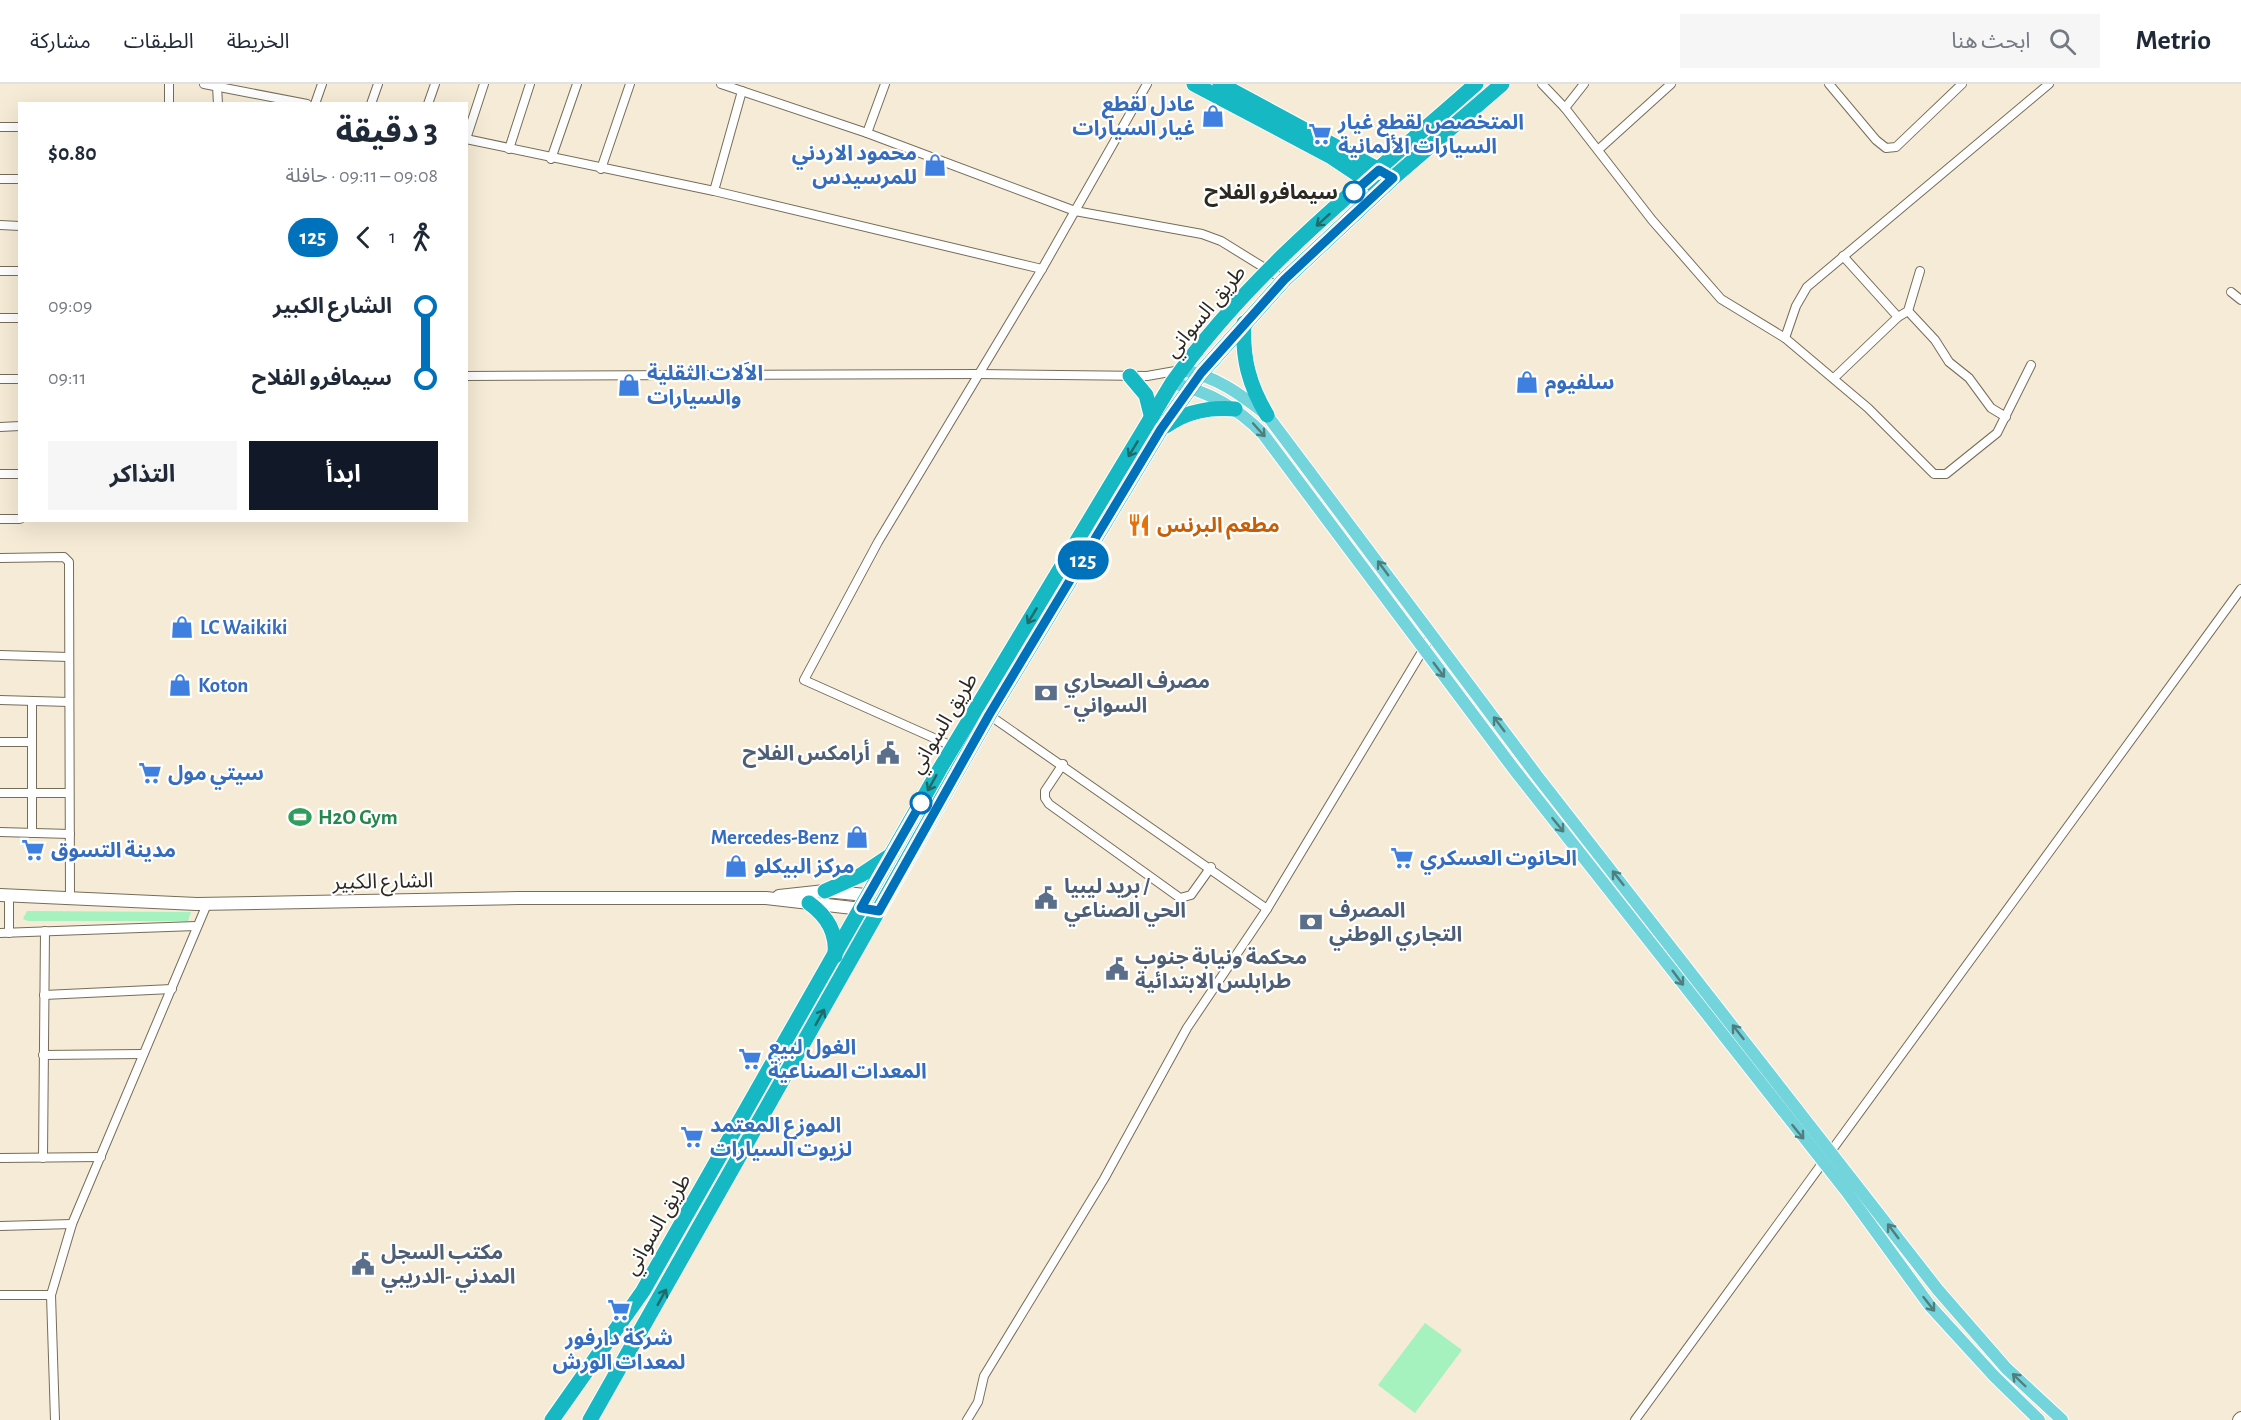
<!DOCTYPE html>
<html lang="ar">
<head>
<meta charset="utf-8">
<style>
  :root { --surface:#fff; --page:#f6f6f7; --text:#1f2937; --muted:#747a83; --line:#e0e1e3; --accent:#111827 }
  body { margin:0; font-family:"Alegreya Sans","Noto Sans Arabic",sans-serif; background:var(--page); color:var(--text); direction:rtl; height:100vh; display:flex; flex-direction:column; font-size:22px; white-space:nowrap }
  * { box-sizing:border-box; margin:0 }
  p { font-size:20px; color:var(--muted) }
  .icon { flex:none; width:33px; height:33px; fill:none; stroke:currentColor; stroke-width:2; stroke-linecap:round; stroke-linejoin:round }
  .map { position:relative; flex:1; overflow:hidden; direction:ltr }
  .side { position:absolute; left:18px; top:18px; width:450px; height:420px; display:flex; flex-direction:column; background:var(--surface); border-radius:0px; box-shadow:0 6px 24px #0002; direction:rtl }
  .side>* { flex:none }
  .badge { padding:0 12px; border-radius:20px; font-size:21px; line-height:39px }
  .map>.badge { position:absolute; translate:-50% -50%; box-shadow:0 0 0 3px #fff }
  .legs { display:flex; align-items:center; gap:9px; height:66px; padding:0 30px; font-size:20px }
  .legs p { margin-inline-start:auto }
  .overview { display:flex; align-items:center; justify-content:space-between; height:102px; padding:0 30px }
  h1 { font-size:33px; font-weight:700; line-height:45px }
  .action { display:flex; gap:12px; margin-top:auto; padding:12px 30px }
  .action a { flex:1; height:69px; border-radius:0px; background:var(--accent); color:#fff; font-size:24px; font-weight:700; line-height:69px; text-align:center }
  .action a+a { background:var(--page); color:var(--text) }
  ul { padding:0 30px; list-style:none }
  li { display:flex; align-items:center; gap:21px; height:72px; font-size:22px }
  li i { display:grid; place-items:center; width:9px; height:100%; margin:0 8px; background:currentColor }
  li i::after { content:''; width:15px; height:15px; margin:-8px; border:4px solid; border-radius:50%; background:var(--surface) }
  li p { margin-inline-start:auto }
  li:first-child i { background:linear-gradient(#0000 50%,currentColor 0) }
  li:last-child i { background:linear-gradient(currentColor 50%,#0000 0) }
  header { display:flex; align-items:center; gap:36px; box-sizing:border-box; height:84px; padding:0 30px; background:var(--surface); border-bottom:2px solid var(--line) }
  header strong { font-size:28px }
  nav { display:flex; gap:33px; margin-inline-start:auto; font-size:21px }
  .search { width:420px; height:54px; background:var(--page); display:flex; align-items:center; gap:15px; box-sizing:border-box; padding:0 21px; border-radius:0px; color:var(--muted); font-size:22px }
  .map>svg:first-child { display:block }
  .garden { fill:#a5f2bf }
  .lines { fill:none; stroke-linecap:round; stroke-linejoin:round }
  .street-casing { stroke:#766c5a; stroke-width:10 }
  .secondary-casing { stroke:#766c5a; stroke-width:14 }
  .primary-casing { stroke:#fff; stroke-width:14 }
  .highway-casing { stroke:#fff; stroke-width:17 }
  .street { stroke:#fff; stroke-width:8 }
  .secondary { stroke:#fff; stroke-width:12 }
  .primary { stroke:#73d4db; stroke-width:12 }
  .highway { stroke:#15b8c3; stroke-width:15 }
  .oneway { stroke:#22696a }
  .oneway2 { stroke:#507e7e }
  .line-1-casing { stroke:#fff; stroke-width:14 }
  .line-1 { stroke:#0072bc; stroke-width:9 }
  .stop-1-dot { fill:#fff; stroke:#0072bc; stroke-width:3 }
  .labels { text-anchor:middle; stroke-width:4.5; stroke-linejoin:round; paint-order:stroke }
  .shop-label { font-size:21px; font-weight:bold; fill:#366cbe; stroke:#fff; text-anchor:start }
  .stop-label { font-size:21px; font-weight:bold; fill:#2d2921; stroke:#fff; text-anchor:end }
  .street-label { font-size:21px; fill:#2d2921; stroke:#fff }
  .food-label { font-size:21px; font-weight:bold; fill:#c56008; stroke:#fff; text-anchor:start }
  .service-label { font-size:21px; font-weight:bold; fill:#4e5e75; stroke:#fff; text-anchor:start }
  .leisure-label { font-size:21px; font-weight:bold; fill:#27864d; stroke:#fff; text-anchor:start }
</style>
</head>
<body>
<header>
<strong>Metrio</strong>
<div class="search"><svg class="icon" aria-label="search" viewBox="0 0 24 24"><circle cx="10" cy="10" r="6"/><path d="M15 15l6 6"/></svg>ابحث هنا</div>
<nav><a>الخريطة</a><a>الطبقات</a><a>مشاركة</a></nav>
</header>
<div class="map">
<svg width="2241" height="1336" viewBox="0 0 2241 1336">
  <rect width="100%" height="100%" fill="#f6ebd6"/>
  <!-- garden -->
  <g class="garden">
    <path d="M27,827L191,828L188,837H28L23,835Z"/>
    <path d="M1425,1239L1462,1266L1415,1329L1378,1301Z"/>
  </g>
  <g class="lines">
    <!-- street casing -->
    <g class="street-casing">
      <g id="street">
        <path d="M204,0L307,20"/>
        <path d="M721,0L867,49L1075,127L1202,150L1221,157L1284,196"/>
        <path d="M1542,0L1565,24L1652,136L1721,215L1785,254L1868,324L1934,390H1946L1997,349L2031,281"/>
        <path d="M1829,0L1876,56L1886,64L1896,63L1962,0"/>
        <path d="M217,2L218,20"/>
        <path d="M169,20V0"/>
        <path d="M315,20L322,0"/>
        <path d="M371,20L378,0"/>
        <path d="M428,20L435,0"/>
        <path d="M1565,24L1584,0"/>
        <path d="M0,43H20"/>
        <path d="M867,49L885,0"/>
        <path d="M466,55L714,107L1042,185"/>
        <path d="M466,55L484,0"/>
        <path d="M509,65L530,0"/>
        <path d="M1598,66L1671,0"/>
        <path d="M551,75L577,0"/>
        <path d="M601,85L630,0"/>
        <path d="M0,95H20"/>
        <path d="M714,107L742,7"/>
        <path d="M0,141L20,142"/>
        <path d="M1843,172L1898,233"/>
        <path d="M0,187H20"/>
        <path d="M2231,208L2241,216"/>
        <path d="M1908,227L1935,256L1949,278L1969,294L1991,324L2006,333"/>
        <path d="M0,234H20"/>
        <path d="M1785,254L1796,222L1807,203L2049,0"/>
        <path d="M466,292L978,290L1147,292L1181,286"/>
        <path d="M1834,294L1898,233L1908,227L1920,187"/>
        <path d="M0,295H20"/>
        <path d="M0,343L20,342"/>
        <path d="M0,390H20"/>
        <path d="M0,435H20"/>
        <path d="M0,474L64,473L69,478L70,815"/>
        <path d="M0,571L69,573"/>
        <path d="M0,616L69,618"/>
        <path d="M989,631L1267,825"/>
        <path d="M0,658H32"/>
        <path d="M954,663L804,596L878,458L1042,185L1147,0"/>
        <path d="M1063,680L1045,707V714L1049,720L1180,814L1191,811L1211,783"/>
        <path d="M0,709H69"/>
        <path d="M0,748L70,750"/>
        <path d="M32,749V617"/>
        <path d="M9,811V849"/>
        <path d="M0,849L196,842"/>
        <path d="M44,911L172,905"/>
        <path d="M43,971L142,970"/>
        <path d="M0,1074L101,1073"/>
        <path d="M43,1074L45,847"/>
        <path d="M0,1142L72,1140"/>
        <path d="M0,1211H51L72,1140L207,820"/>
        <path d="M51,1211L55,1336"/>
        <path d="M967,1336L978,1318L984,1292L1104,1095L1187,944L1267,825L1432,551"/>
        <path d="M1635,1336L2241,505"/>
      </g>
    </g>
    <!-- secondary casing -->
    <g class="secondary-casing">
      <g id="secondary">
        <path d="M0,811L197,820L518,814H766L879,827"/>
        <path d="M779,812L825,807L886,813"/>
        <path d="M2239,1336L2241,1334"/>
      </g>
    </g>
    <!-- primary casing -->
    <g class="primary-casing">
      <g id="primary">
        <path d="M1182,286C1216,292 1240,310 1267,331L1538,693L1938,1206L2006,1284L2062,1336"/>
        <path d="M1172,299C1207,307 1238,324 1263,350L1513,684L1847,1108L1930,1222L1994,1292L2039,1336"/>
      </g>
    </g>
    <!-- highway casing -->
    <g class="highway-casing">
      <g id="highway">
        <path d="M1194,0L1330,72L1375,102"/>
        <path d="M1220,0L1385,89"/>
        <path d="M1244,239C1242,274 1249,301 1267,331"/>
        <path d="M1130,292L1146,311L1152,335"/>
        <path d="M1166,342C1187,327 1209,323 1235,325"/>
        <path d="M825,807L861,791L888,773"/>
        <path d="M809,819C828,833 837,849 835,872"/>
        <path d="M552,1336L643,1207L941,683L1172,299C1254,183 1370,94 1476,0"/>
        <path d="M590,1336L989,631L1161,345L1201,289L1284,196L1393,94L1502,0"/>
      </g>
    </g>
    <!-- street -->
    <use href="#street" class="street"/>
    <!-- secondary -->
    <use href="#secondary" class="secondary"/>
    <!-- primary -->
    <use href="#primary" class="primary"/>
    <!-- highway -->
    <use href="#highway" class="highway"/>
  </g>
  <!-- one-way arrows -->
  <defs><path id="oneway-shaft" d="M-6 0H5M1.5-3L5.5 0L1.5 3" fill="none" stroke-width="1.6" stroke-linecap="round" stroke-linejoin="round" transform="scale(1.5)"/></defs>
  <g class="oneway">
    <use href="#oneway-shaft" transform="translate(1323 136) rotate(138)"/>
    <use href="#oneway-shaft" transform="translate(1133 365) rotate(121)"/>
    <use href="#oneway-shaft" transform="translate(1032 532) rotate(121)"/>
    <use href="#oneway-shaft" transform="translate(932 699) rotate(119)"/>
    <use href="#oneway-shaft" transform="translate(820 933) rotate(-61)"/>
    <use href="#oneway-shaft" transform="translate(662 1213) rotate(-61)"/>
  </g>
  <g class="oneway2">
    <use href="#oneway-shaft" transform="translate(1259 346) rotate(48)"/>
    <use href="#oneway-shaft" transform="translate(1383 484) rotate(-126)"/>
    <use href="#oneway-shaft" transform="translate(1439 586) rotate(53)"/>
    <use href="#oneway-shaft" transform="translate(1499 640) rotate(-127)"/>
    <use href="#oneway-shaft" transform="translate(1558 741) rotate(51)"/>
    <use href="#oneway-shaft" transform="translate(1618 794) rotate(-128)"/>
    <use href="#oneway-shaft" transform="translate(1678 894) rotate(53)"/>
    <use href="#oneway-shaft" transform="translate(1738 948) rotate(-128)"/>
    <use href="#oneway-shaft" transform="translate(1798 1048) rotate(51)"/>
    <use href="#oneway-shaft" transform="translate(1893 1147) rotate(-127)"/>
    <use href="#oneway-shaft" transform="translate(1929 1220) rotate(52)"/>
    <use href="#oneway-shaft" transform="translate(2019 1296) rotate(-136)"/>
  </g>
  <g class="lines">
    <!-- line-1 casing -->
    <g class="line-1-casing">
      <path id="line-1" d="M921,719L861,824L879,827L989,631L1161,345L1201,289L1284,196L1393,94L1379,86L1354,108"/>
    </g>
    <!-- line-1 -->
    <use href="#line-1" class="line-1"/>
  </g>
  <!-- icons -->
  <defs>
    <g id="shop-bare" transform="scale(1.8)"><path d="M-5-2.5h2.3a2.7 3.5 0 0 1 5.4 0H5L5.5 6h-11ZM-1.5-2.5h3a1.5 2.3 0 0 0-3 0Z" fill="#3f7fe0" stroke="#fff" stroke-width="2.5" paint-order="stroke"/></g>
    <g id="supermarket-bare" transform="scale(1.8)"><path d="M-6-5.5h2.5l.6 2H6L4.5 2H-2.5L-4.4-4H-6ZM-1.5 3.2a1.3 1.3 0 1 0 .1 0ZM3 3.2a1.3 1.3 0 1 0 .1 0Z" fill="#3f7fe0" stroke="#fff" stroke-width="2.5" paint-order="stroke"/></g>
    <g id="restaurant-bare" transform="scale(1.8)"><path d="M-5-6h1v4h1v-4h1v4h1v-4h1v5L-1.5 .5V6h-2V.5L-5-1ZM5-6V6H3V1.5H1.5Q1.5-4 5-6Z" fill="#e8710a" stroke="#fff" stroke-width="2.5" paint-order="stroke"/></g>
    <g id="bank-bare" transform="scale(1.8)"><path d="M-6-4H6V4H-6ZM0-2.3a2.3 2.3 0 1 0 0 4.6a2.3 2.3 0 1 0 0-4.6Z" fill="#5c6f8a" stroke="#fff" stroke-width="2.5" paint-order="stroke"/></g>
    <g id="civic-bare" transform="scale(1.8)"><path d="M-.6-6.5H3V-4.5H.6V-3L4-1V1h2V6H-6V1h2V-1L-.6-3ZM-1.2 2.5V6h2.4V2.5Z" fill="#5c6f8a" stroke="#fff" stroke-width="2.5" paint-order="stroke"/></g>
    <g id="stadium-bare" transform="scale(1.8)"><path d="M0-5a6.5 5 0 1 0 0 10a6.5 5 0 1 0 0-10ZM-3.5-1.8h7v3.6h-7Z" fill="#2e9e5b" stroke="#fff" stroke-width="2.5" paint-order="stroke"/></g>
  </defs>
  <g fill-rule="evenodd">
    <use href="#shop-bare" x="1213" y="32"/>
    <use href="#supermarket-bare" x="1320" y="50"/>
    <use href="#shop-bare" x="935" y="81"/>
    <use href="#shop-bare" x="1527" y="298"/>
    <use href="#shop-bare" x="629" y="301"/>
    <use href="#restaurant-bare" x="1139" y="441"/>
    <use href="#shop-bare" x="182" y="543"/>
    <use href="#shop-bare" x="180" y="601"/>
    <use href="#bank-bare" x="1046" y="609"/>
    <use href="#civic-bare" x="888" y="669"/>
    <use href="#supermarket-bare" x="150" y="689"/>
    <use href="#stadium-bare" x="300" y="733"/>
    <use href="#shop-bare" x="857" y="753"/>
    <use href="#supermarket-bare" x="33" y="766"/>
    <use href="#supermarket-bare" x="1402" y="774"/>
    <use href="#shop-bare" x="736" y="782"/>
    <use href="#civic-bare" x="1046" y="814"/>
    <use href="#bank-bare" x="1311" y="838"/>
    <use href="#civic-bare" x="1117" y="885"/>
    <use href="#supermarket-bare" x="750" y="975"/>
    <use href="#supermarket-bare" x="692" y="1053"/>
    <use href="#civic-bare" x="363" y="1180"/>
    <use href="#supermarket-bare" x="619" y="1226"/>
  </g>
  <!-- markers -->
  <g class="stop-1-dot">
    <circle cx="1354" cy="108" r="10"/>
    <circle cx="921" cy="719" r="10"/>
  </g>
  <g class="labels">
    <!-- shop labels -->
    <g class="shop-label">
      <text x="1195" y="27" text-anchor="end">عادل لقطع<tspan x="1195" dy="24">غيار السيارات</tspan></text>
      <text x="1338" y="45">المتخصص لقطع غيار<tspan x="1338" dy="24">السيارات الألمانية</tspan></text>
      <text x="917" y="76" text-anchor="end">محمود الاردني<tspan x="917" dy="24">للمرسيدس</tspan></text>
      <text x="647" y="296">الاَلات الثقلية<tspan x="647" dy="24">والسيارات</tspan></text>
      <text x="1545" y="305">سلفيوم</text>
      <text x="200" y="550">LC Waikiki</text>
      <text x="198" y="608">Koton</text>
      <text x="168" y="696">سيتي مول</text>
      <text x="839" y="760" text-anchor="end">Mercedes-Benz</text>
      <text x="51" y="773">مدينة التسوق</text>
      <text x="1420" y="781">الحانوت العسكري</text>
      <text x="754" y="789">مركز البيكلو</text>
      <text x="768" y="970">الغول لبيع<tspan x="768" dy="24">المعدات الصناعية</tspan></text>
      <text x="710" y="1048">الموزع المعتمد<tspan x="710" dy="24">لزيوت السيارات</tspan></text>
      <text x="619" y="1261" text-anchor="middle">شركة دارفور<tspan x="619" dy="24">لمعدات الورش</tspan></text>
    </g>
    <!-- stop labels -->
    <g class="stop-label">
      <text x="1338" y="115">سيمافرو الفلاح</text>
    </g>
    <!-- street labels -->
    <g class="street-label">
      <text transform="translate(1205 227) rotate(-50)" y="7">طريق السواني</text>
      <text transform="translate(943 639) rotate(-59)" y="7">طريق السواني</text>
      <text transform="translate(383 797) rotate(-1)" y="7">الشارع الكبير</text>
      <text transform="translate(657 1140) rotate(-60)" y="7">طريق السواني</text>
    </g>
    <!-- food labels -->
    <g class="food-label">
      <text x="1157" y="448">مطعم البرنس</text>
    </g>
    <!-- service labels -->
    <g class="service-label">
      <text x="1064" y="604">مصرف الصحاري<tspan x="1064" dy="24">- السواني</tspan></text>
      <text x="870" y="676" text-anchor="end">أرامكس الفلاح</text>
      <text x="1064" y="809">بريد ليبيا /<tspan x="1064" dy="24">الحي الصناعي</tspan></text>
      <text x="1329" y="833">المصرف<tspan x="1329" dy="24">التجاري الوطني</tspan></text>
      <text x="1135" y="880">محكمة ونيابة جنوب<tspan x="1135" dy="24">طرابلس الابتدائية</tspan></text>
      <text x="381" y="1175">مكتب السجل<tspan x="381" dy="24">المدني -الدريبي</tspan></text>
    </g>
    <!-- leisure labels -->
    <g class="leisure-label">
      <text x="318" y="740">H2O Gym</text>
    </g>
  </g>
</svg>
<b class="badge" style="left:1083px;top:476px;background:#0072bc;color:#fff">125</b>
<section class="side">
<div class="overview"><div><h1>3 دقيقة</h1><p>09:08 – 09:11 · حافلة</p></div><b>$0.80</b></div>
<div class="legs"><svg class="icon" aria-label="walk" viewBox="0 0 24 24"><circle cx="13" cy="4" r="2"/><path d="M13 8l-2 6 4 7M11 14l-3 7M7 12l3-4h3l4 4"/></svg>1<svg class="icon" aria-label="back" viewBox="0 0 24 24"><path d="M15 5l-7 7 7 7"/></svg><b class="badge" style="background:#0072bc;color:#fff">125</b></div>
<ul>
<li><i style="color:#0072bc"></i><b>الشارع الكبير</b><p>09:09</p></li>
<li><i style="color:#0072bc"></i><b>سيمافرو الفلاح</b><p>09:11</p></li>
</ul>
<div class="action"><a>ابدأ</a><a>التذاكر</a></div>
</section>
</div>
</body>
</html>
